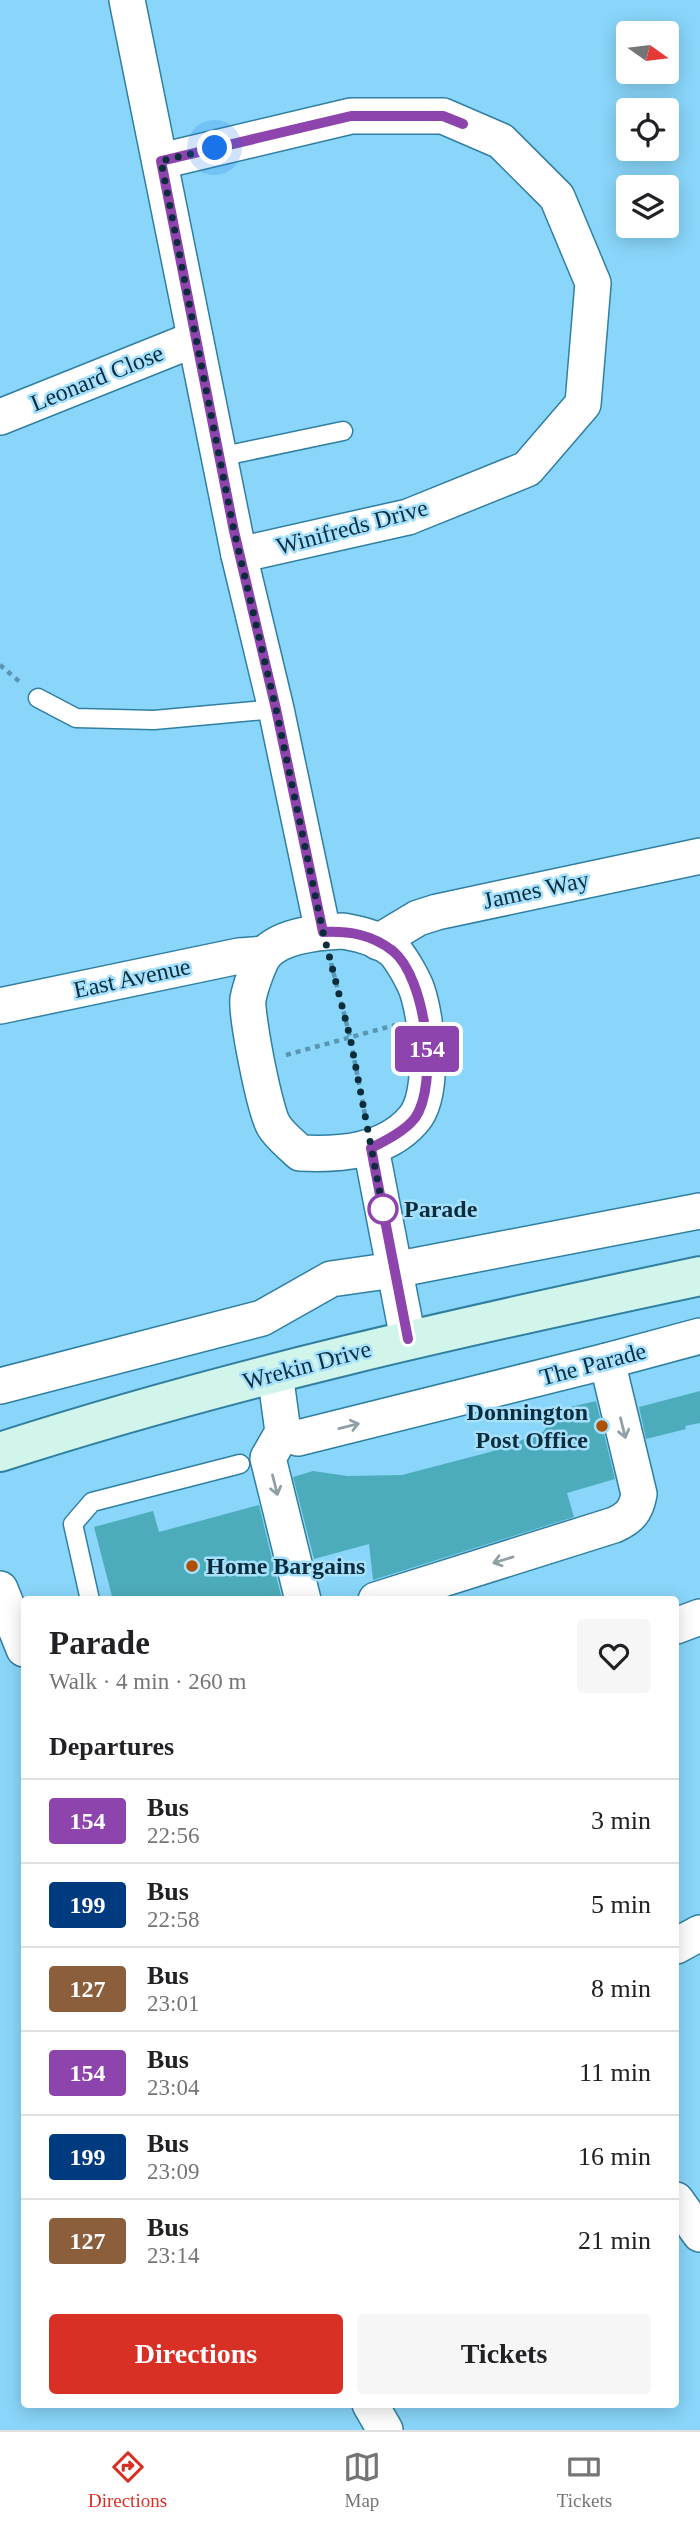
<!DOCTYPE html>
<html lang="en">
<head>
<meta charset="utf-8">
<style>
  :root { --surface:#fff; --page:#f6f6f6; --text:#202124; --muted:#757577; --line:#e0e0e0; --accent:#d93025 }
  body { margin:0; font-family:Georgia,serif; background:var(--page); color:var(--text); height:100vh; display:flex; flex-direction:column; font-size:26px; white-space:nowrap }
  * { box-sizing:border-box; margin:0 }
  p { font-size:23px; color:var(--muted) }
  .icon { flex:none; width:38px; height:38px; fill:none; stroke:currentColor; stroke-width:2; stroke-linecap:round; stroke-linejoin:round }
  .map { position:relative; flex:1; overflow:hidden }
  .details { position:absolute; left:21px; top:1596px; width:658px; height:812px; display:flex; flex-direction:column; background:var(--surface); border-radius:7px; box-shadow:0 4px 18px #0003 }
  .details>* { flex:none }
  .badge { padding:0 14px; border-radius:5px; font-size:24px; line-height:46px }
  .needle { width:46px; rotate:104deg }
  .controls { position:absolute; left:616px; top:21px; display:grid; gap:14px }
  .controls a { display:grid; place-items:center; width:63px; height:63px; border-radius:7px; background:var(--surface); box-shadow:0 4px 18px #0003; font-size:35px }
  .you { position:absolute; width:35px; height:35px; margin:-18px; border:5px solid #fff; border-radius:50%; background:#1a73e8; box-shadow:0 0 0 10px #1a73e833 }
  .map>.badge { position:absolute; translate:-50% -50%; box-shadow:0 0 0 4px #fff }
  h2 { padding:0 28px; font-size:26px; line-height:63px }
  .round { display:grid; place-items:center; flex:none; width:74px; height:74px; border-radius:7px; background:var(--page) }
  .head { display:flex; align-items:center; justify-content:space-between; height:119px; padding:0 28px }
  h1 { font-size:33px; font-weight:700; line-height:52px }
  .action { display:flex; gap:14px; margin-top:auto; padding:14px 28px }
  .action a { flex:1; height:80px; border-radius:7px; background:var(--accent); color:#fff; font-size:28px; font-weight:700; line-height:80px; text-align:center }
  .action a+a { background:var(--page); color:var(--text) }
  ul { padding:0; list-style:none }
  li { display:flex; align-items:center; gap:21px; height:84px; padding:0 28px; border-top:2px solid var(--line) }
  li div { flex:1 }
  li b { display:block; font-size:26px }
  li em { font-style:normal }
  li .badge { min-width:77px; font-weight:700; text-align:center }
  .dock { display:flex; justify-content:space-around; align-items:center; height:98px; border-top:2px solid var(--line); background:var(--surface); font-size:19px; color:var(--muted) }
  .dock a { display:grid; justify-items:center; gap:4px }
  .dock .active { color:var(--accent) }
  .map>svg:first-child { display:block }
  .building { fill:#4dacbb }
  .lines { fill:none; stroke-linecap:round; stroke-linejoin:round }
  .lane-casing { stroke:#307fa1; stroke-width:21 }
  .street-casing { stroke:#307fa1; stroke-width:38 }
  .secondary-casing { stroke:#307fa1; stroke-width:42 }
  .path { stroke:#5996b2; stroke-width:4.5; stroke-dasharray:5 5; stroke-linecap:butt }
  .lane { stroke:#fff; stroke-width:18 }
  .street { stroke:#fff; stroke-width:35 }
  .secondary { stroke:#d1f5ea; stroke-width:38 }
  .oneway { stroke:#91a0a7 }
  .line-casing { stroke:#fff; stroke-width:16 }
  .line { stroke:#8e44ad; stroke-width:10 }
  .walk { stroke:#0b2d3b; stroke-width:7; stroke-dasharray:0 12.6 }
  .stop-dot { fill:#fff; stroke:#8e44ad; stroke-width:3.5 }
  .poi-dot { fill:#af5002; stroke:#a5e1fe; stroke-width:2.5 }
  .labels { text-anchor:middle; stroke-width:5; stroke-linejoin:round; paint-order:stroke }
  .street-label { font-size:24px; fill:#0b2d3b; stroke:#a5e1fe }
  .stop-label { font-size:24px; font-weight:bold; fill:#0b2d3b; stroke:#a5e1fe; text-anchor:start }
  .poi-label { font-size:24px; font-weight:bold; fill:#0b2d3b; stroke:#a5e1fe; text-anchor:end }
</style>
</head>
<body>
<div class="map">
<svg width="700" height="2430" viewBox="0 0 700 2430">
  <rect width="100%" height="100%" fill="#89d6fa"/>
  <!-- building -->
  <g class="building">
    <path d="M700,1391V1423L685,1426L686,1429L646,1439L639,1407Z"/>
    <path d="M596,1401L615,1479L567,1493L574,1517L373,1580L369,1544L314,1559L293,1477L313,1471L347,1476L402,1475L490,1452L543,1432L561,1409Z"/>
    <path d="M259,1505L282,1600H113L94,1527L153,1511L159,1532Z"/>
  </g>
  <g class="lines">
    <!-- lane casing -->
    <g class="lane-casing">
      <g id="lane">
        <path d="M219,457L343,431"/>
        <path d="M38,698L76,718L154,720L276,709"/>
        <path d="M90,1600L73,1524L92,1502L240,1464"/>
      </g>
    </g>
    <!-- street casing -->
    <g class="street-casing">
      <g id="street">
        <path d="M127,0L239,555L276,709L323,932"/>
        <path d="M161,161L351,116H443L501,141L557,197L593,283L583,404L527,469L408,517L239,555"/>
        <path d="M0,417L195,339"/>
        <path d="M343,931C361,934 382,939 396,953C403,962 413,979 417,990C427,1020 436,1095 413,1120C385,1152 340,1155 300,1153C292,1145 280,1136 274,1126C265,1113 246,1015 248,999C250,988 259,961 266,953C283,935 320,932 343,931Z"/>
        <path d="M378,942L418,918L437,912L700,856"/>
        <path d="M0,1006L239,956L265,954"/>
        <path d="M371,1148L408,1339"/>
        <path d="M275,1373L283,1432L268,1458L303,1600"/>
        <path d="M0,1386L262,1318L331,1279L394,1270L700,1211"/>
        <path d="M283,1432L298,1438L607,1361L700,1336"/>
        <path d="M0,1589L24,1649"/>
        <path d="M376,1600L614,1525C630,1518 636,1511 639,1494L607,1361"/>
        <path d="M676,1626L700,1617"/>
        <path d="M676,1946L700,1933"/>
        <path d="M676,2200L700,2234"/>
        <path d="M370,2404L385,2430"/>
      </g>
    </g>
    <!-- secondary casing -->
    <g class="secondary-casing">
      <path id="secondary" d="M0,1452C229,1378 465,1326 700,1276"/>
    </g>
    <!-- path -->
    <g class="path">
      <path d="M0,665L21,683"/>
      <path d="M331,963L350,1037L365,1115"/>
      <path d="M286,1055L395,1025"/>
    </g>
    <!-- lane -->
    <use href="#lane" class="lane"/>
    <!-- street -->
    <use href="#street" class="street"/>
    <!-- secondary -->
    <use href="#secondary" class="secondary"/>
  </g>
  <!-- one-way arrows -->
  <defs><path id="oneway-shaft" d="M-6 0H5M1.5-3L5.5 0L1.5 3" fill="none" stroke-width="1.6" stroke-linecap="round" stroke-linejoin="round" transform="scale(1.75)"/></defs>
  <g class="oneway">
    <use href="#oneway-shaft" transform="translate(349 1426) rotate(-14)"/>
    <use href="#oneway-shaft" transform="translate(623 1428) rotate(76)"/>
    <use href="#oneway-shaft" transform="translate(275 1485) rotate(76)"/>
    <use href="#oneway-shaft" transform="translate(503 1560) rotate(163)"/>
  </g>
  <g class="lines">
    <!-- line casing -->
    <g class="line-casing">
      <path id="line" d="M408,1339L371,1148C385,1141 405,1131 415,1118C439,1084 426,978 393,951C371,934 349,931 323,932L276,709L234,531L161,161L351,116H443L463,124"/>
    </g>
    <!-- line -->
    <use href="#line" class="line"/>
    <!-- walk -->
    <path class="walk" d="M215,148L161,161L234,531L276,709L323,932L350,1037L383,1209"/>
  </g>
  <!-- markers -->
  <circle class="stop-dot" cx="383" cy="1209" r="14"/>
  <g class="poi-dot">
    <circle cx="602" cy="1426" r="7"/>
    <circle cx="192" cy="1566" r="7"/>
  </g>
  <g class="labels">
    <!-- street labels -->
    <g class="street-label">
      <text transform="translate(97 378) rotate(-22)" y="8">Leonard Close</text>
      <text transform="translate(352 527) rotate(-15)" y="8">Winifreds Drive</text>
      <text transform="translate(536 890) rotate(-12)" y="8">James Way</text>
      <text transform="translate(132 978) rotate(-12)" y="8">East Avenue</text>
      <text transform="translate(593 1364) rotate(-15)" y="8">The Parade</text>
      <text transform="translate(307 1365) rotate(-15)" y="8">Wrekin Drive</text>
    </g>
    <!-- stop labels -->
    <g class="stop-label">
      <text x="404" y="1217">Parade</text>
    </g>
    <!-- poi labels -->
    <g class="poi-label">
      <text x="588" y="1420">Donnington<tspan x="588" dy="28">Post Office</tspan></text>
      <text x="206" y="1574" text-anchor="start">Home Bargains</text>
    </g>
  </g>
</svg>
<div class="controls">
<a><svg class="needle" viewBox="-14 -14 28 28"><path d="M0-13l5 13h-10z" fill="#e53935"/><path d="M0 13l5-13h-10z" fill="#757577"/></svg></a>
<a><svg class="icon" aria-label="locate" viewBox="0 0 24 24"><circle cx="12" cy="12" r="6"/><path d="M12 2v4M12 18v4M2 12h4M18 12h4"/></svg></a>
<a><svg class="icon" aria-label="layers" viewBox="0 0 24 24"><path d="M12 4l9 5-9 5-9-5zM3 14l9 5 9-5"/></svg></a>
</div>
<div class="you" style="left:215px;top:148px"></div>
<b class="badge" style="left:427px;top:1049px;background:#8e44ad;color:#fff">154</b>
<section class="details">
<div class="head"><div><h1>Parade</h1><p>Walk · 4 min · 260 m</p></div><a class="round"><svg class="icon" aria-label="heart" viewBox="0 0 24 24"><path d="M12 20l-8-8c-3-5 5-10 8-4 3-6 11-1 8 4z"/></svg></a></div>
<h2>Departures</h2>
<ul>
<li><span class="badge" style="background:#8e44ad;color:#fff">154</span><div><b>Bus</b><p>22:56</p></div><em>3 min</em></li>
<li><span class="badge" style="background:#003b80;color:#fff">199</span><div><b>Bus</b><p>22:58</p></div><em>5 min</em></li>
<li><span class="badge" style="background:#8b5e3c;color:#fff">127</span><div><b>Bus</b><p>23:01</p></div><em>8 min</em></li>
<li><span class="badge" style="background:#8e44ad;color:#fff">154</span><div><b>Bus</b><p>23:04</p></div><em>11 min</em></li>
<li><span class="badge" style="background:#003b80;color:#fff">199</span><div><b>Bus</b><p>23:09</p></div><em>16 min</em></li>
<li><span class="badge" style="background:#8b5e3c;color:#fff">127</span><div><b>Bus</b><p>23:14</p></div><em>21 min</em></li>
</ul>
<div class="action"><a>Directions</a><a>Tickets</a></div>
</section>
</div>
<nav class="dock">
<a class="active"><svg class="icon" aria-label="directions" viewBox="0 0 24 24"><path d="M12 3l9 9-9 9-9-9zM9 14v-3h6M13 9l2 2-2 2"/></svg>Directions</a>
<a><svg class="icon" aria-label="map" viewBox="0 0 24 24"><path d="M3 6l6-2 6 2 6-2v14l-6 2-6-2-6 2zM9 4v14M15 6v14"/></svg>Map</a>
<a><svg class="icon" aria-label="tickets" viewBox="0 0 24 24"><path d="M3 7h18v10H3zM15 7v10"/></svg>Tickets</a>
</nav>
</body>
</html>
